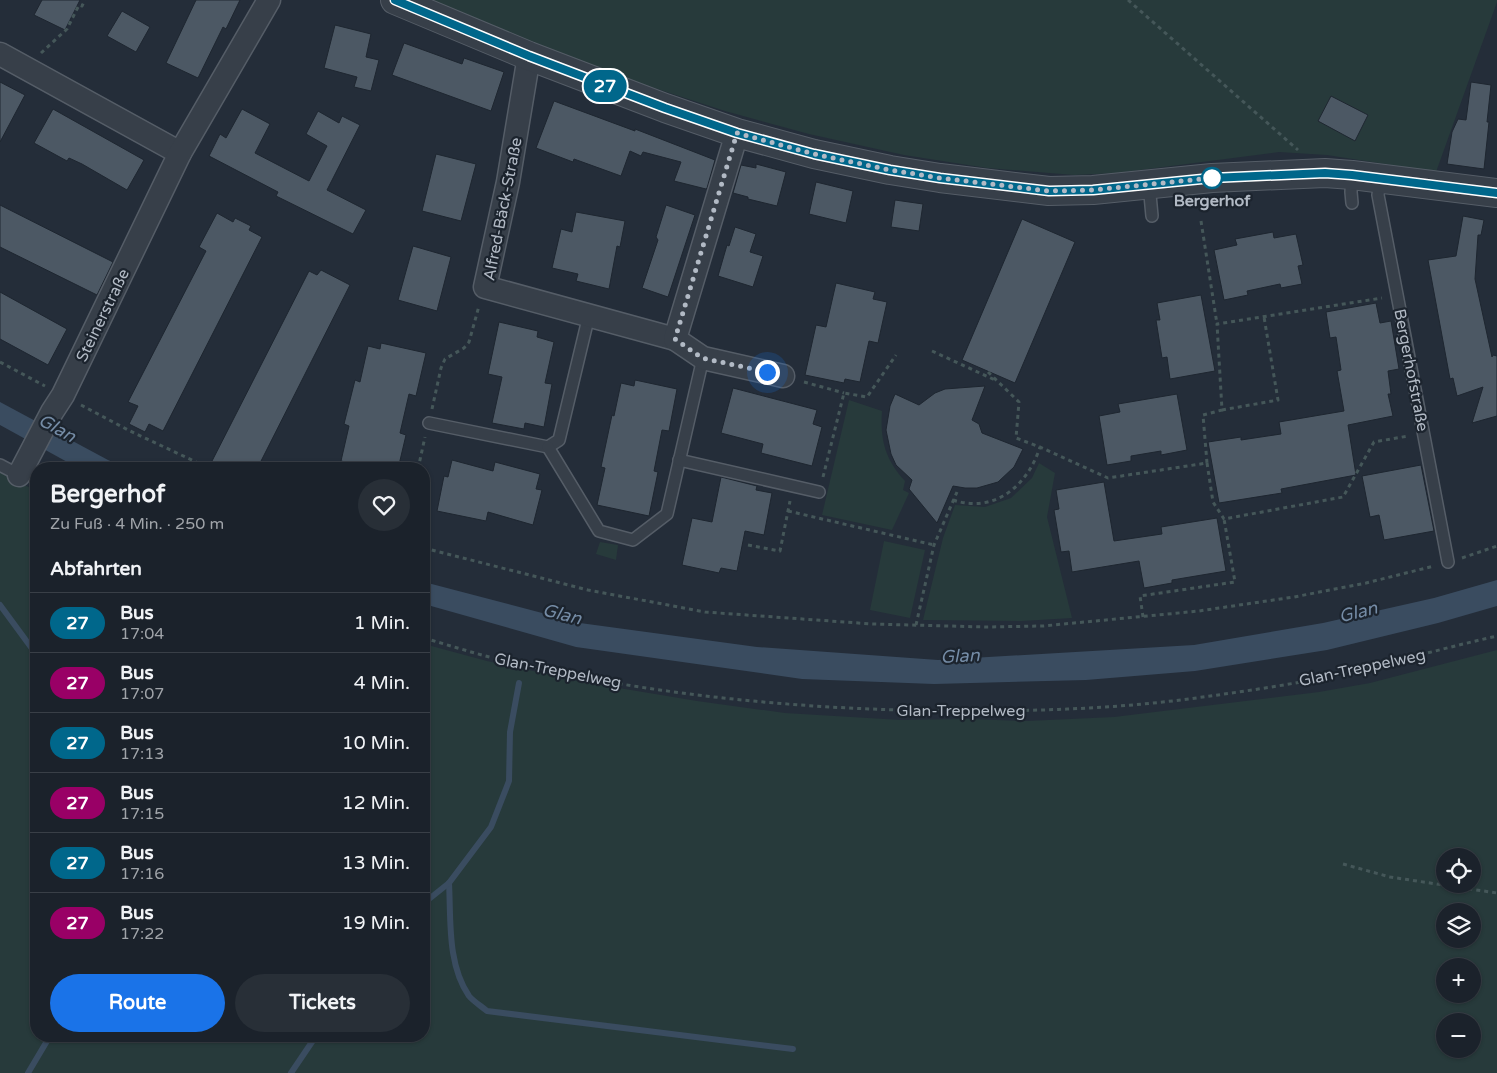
<!DOCTYPE html>
<html lang="de">
<head>
<meta charset="utf-8">
<style>
  :root { --surface:#1b222b; --page:#282f37; --text:#f1f3f6; --muted:#a0a4a9; --line:#393f47; --accent:#1a73e8 }
  body { margin:0; font-family:"Varela Round",sans-serif; background:var(--page); color:var(--text); height:100vh; display:flex; flex-direction:column; font-size:19px; white-space:nowrap }
  * { box-sizing:border-box; margin:0 }
  p { font-size:16px; color:var(--muted) }
  .icon { flex:none; width:28px; height:28px; fill:none; stroke:currentColor; stroke-width:2; stroke-linecap:round; stroke-linejoin:round }
  .map { position:relative; flex:1; overflow:hidden }
  .details { position:absolute; left:30px; top:462px; width:400px; height:580px; display:flex; flex-direction:column; background:var(--surface); border-radius:20px; box-shadow:0 1px 4px #0004,0 0 0 1px var(--line) }
  .details>* { flex:none }
  .badge { padding:0 10px; border-radius:16px; font-size:18px; line-height:32px }
  .fabs { position:absolute; left:1436px; top:848px; display:grid; gap:10px }
  .fabs a { display:grid; place-items:center; width:45px; height:45px; border-radius:50%; background:var(--surface); box-shadow:0 1px 4px #0004,0 0 0 1px var(--line); font-size:25px }
  .you { position:absolute; width:25px; height:25px; margin:-12px; border:4px solid #fff; border-radius:50%; background:#1a73e8; box-shadow:0 0 0 8px #1a73e833 }
  .map>.badge { position:absolute; translate:-50% -50%; box-shadow:0 0 0 2px #fff }
  h2 { padding:0 20px; font-size:19px; line-height:45px }
  .round { display:grid; place-items:center; flex:none; width:52px; height:52px; border-radius:26px; background:var(--page) }
  .summary { display:flex; align-items:center; justify-content:space-between; height:85px; padding:0 20px }
  h1 { font-size:24px; font-weight:700; line-height:38px }
  .cta { display:flex; gap:10px; margin-top:auto; padding:10px 20px }
  .cta a { flex:1; height:58px; border-radius:30px; background:var(--accent); color:#fff; font-size:20px; font-weight:700; line-height:58px; text-align:center }
  .cta a+a { background:var(--page); color:var(--text) }
  ul { padding:0; list-style:none }
  li { display:flex; align-items:center; gap:15px; height:60px; padding:0 20px; border-top:1px solid var(--line) }
  li div { flex:1 }
  li b { display:block; font-size:19px }
  li em { font-style:normal }
  li .badge { min-width:55px; font-weight:700; text-align:center }
  .map>svg:first-child { display:block }
  .green { fill:#273a3b; fill-rule:evenodd }
  .water { fill:#3a4c60 }
  .lines { fill:none; stroke-linecap:round; stroke-linejoin:round }
  .stream { stroke:#3a4c60; stroke-width:6 }
  .building { fill:#4c5864; stroke:#1e2630 }
  .service-casing { stroke:#555d67; stroke-width:14 }
  .minor-casing { stroke:#555d67; stroke-width:25 }
  .tertiary-casing { stroke:#555d67; stroke-width:30 }
  .path { stroke:#455759; stroke-width:3; stroke-dasharray:4 4; stroke-linecap:butt }
  .service { stroke:#373f49; stroke-width:11 }
  .minor { stroke:#373f49; stroke-width:22 }
  .tertiary { stroke:#373f49; stroke-width:28 }
  .line-casing { stroke:#fff; stroke-width:11 }
  .line { stroke:#00678b; stroke-width:8 }
  .walk { stroke:#b2bac5; stroke-width:5; stroke-dasharray:0 9 }
  .stop-dot { fill:#fff; stroke:#00678b; stroke-width:2.5 }
  .labels { text-anchor:middle; stroke-width:4.5; stroke-linejoin:round; paint-order:stroke }
  .stop-label { font-size:16px; font-weight:bold; fill:#b2bac5; stroke:#1c242e }
  .street-label { font-size:16px; fill:#b2bac5; stroke:#1c242e }
  .water-label { font-size:18px; font-style:italic; fill:#758ca6; stroke:#1c242e }
</style>
</head>
<body>
<div class="map">
<svg width="1497" height="1073" viewBox="0 0 1497 1073">
  <rect width="100%" height="100%" fill="#242d39"/>
  <!-- green -->
  <g class="green">
    <path d="M421,0H1497V2L1436,172L1327,155L1279,152L1117,173L1074,175L987,168L904,155L809,134L725,111L602,71Z"/>
    <path d="M849,400L882,411C880,440 885,459 905,481L903,490L909,493L892,530L822,515Z"/>
    <path d="M1039,463L1055,473L1047,517L1072,618L1022,621L923,620L943,538L955,505L985,507L1011,498L1032,478Z"/>
    <path d="M0,472L36,491V1036H424V644L487,661L583,682L697,701L785,713L901,720L967,719L1027,721L1114,717L1319,692L1370,683L1497,650V1073H0ZM1445,856H1472V884H1445ZM1445,911H1472V939H1445ZM1445,966H1472V994H1445ZM1445,1021H1472V1049H1445Z"/>
    <path d="M884,541L925,550L910,618L870,610Z"/>
    <path d="M600,542L618,545L616,560L596,554Z"/>
  </g>
  <!-- water -->
  <g class="water">
    <path d="M0,402L108,460L128,469H80L0,425Z"/>
    <path d="M1497,580V606L1438,623L1327,650L1195,671L1086,680L934,684L802,679L576,647L424,604V582L580,623L757,647L938,660L1194,645L1323,623L1434,598Z"/>
  </g>
  <g class="lines">
    <!-- stream -->
    <g class="stream">
      <path d="M0,605L36,654"/>
      <path d="M449,883C451,919 447,964 469,996C473,1001 481,1006 487,1011L793,1049"/>
      <path d="M424,903L449,883L491,827L509,781L510,732L519,683"/>
      <path d="M28,1073L50,1036"/>
      <path d="M291,1073L316,1036"/>
    </g>
  </g>
  <!-- building -->
  <g class="building">
    <path d="M42,0H80L65,30L34,15Z"/>
    <path d="M196,0H240L226,29L223,27L198,78L166,63Z"/>
    <path d="M122,11L150,27L136,52L107,36Z"/>
    <path d="M335,25L371,34L366,57L379,60L371,91L354,87L357,77L324,68Z"/>
    <path d="M404,43L462,64L464,58L504,72L491,111L392,75Z"/>
    <path d="M0,82L25,95L0,142Z"/>
    <path d="M1471,82L1491,85L1487,122H1489L1484,169L1447,164L1452,132L1458,119L1466,120Z"/>
    <path d="M1331,96L1368,115L1355,141L1318,121Z"/>
    <path d="M554,101L635,131V129L715,160L707,188L706,189L674,181L681,162L643,152L641,156L630,151L621,176L574,159L573,162L536,148Z"/>
    <path d="M53,109L144,160L127,190L82,164L69,158L67,161L34,143Z"/>
    <path d="M242,109L270,124L255,153L309,181L327,146L306,134L318,111L339,123L342,116L360,125L327,190L366,210L353,234L276,196L278,192L209,156L220,134L226,138Z"/>
    <path d="M436,154L476,164L461,221L422,211Z"/>
    <path d="M756,164L786,172L777,206L748,199V197L733,193L741,165L756,168Z"/>
    <path d="M816,182L853,191L846,223L809,214Z"/>
    <path d="M895,200L923,204L919,231L891,227Z"/>
    <path d="M0,205L113,262L97,295L0,247Z"/>
    <path d="M666,205L695,215L668,297L642,288L658,240L656,237Z"/>
    <path d="M576,212L625,221L620,247L617,246L609,289L576,281L578,274L552,268L561,229L572,232Z"/>
    <path d="M217,213L233,222L235,218L251,226L249,230L262,237L163,431L149,424L145,432L129,424L138,406L128,402L206,251L199,247Z"/>
    <path d="M1463,216L1484,220L1481,235H1478L1475,279L1492,357L1493,355L1497,356V416L1472,423L1483,387L1457,396L1453,378L1450,379L1428,260L1456,256Z"/>
    <path d="M1022,219L1075,242L1015,383L962,360Z"/>
    <path d="M735,227L756,234L750,252L763,256L753,287L718,276L727,245L729,246Z"/>
    <path d="M1273,232L1274,238L1296,234L1303,265L1298,266L1302,284L1281,288L1280,284L1247,291L1248,295L1224,300L1214,250L1237,245L1235,239Z"/>
    <path d="M413,246L451,257L437,311L398,300Z"/>
    <path d="M321,270L350,285L257,469H223L211,463L309,271L317,275Z"/>
    <path d="M836,283L875,292L873,299L887,302L878,343L869,341L860,382L845,379L844,383L805,375L816,325L826,327Z"/>
    <path d="M0,292L67,329L48,365L0,339Z"/>
    <path d="M1201,295L1215,371L1170,379L1167,357L1162,358L1156,320H1160L1157,303Z"/>
    <path d="M1376,303L1380,323L1391,321L1399,369L1388,371L1391,394H1388L1393,416L1348,425L1356,475L1281,489L1282,493L1219,503L1208,442L1241,437V440L1281,434L1279,422L1344,411L1337,371L1341,370L1336,337L1330,338L1326,312Z"/>
    <path d="M499,322L538,331L537,337L554,342L545,383L552,384L544,427L525,423L524,429L492,423L502,377L488,374Z"/>
    <path d="M381,343L426,353L416,396L409,394L400,433L406,435L398,469H353L354,464L341,461L349,426L344,424L355,380L360,382L368,346L380,349Z"/>
    <path d="M635,380L677,389L669,431L662,430L654,471L658,472L649,516L597,505L605,468L601,467L612,415L614,416L621,383L634,386Z"/>
    <path d="M985,386L972,420L979,424L982,433L1023,449L1014,467L998,482L977,488H965L953,486L937,523L909,489L912,480L896,465L891,454L886,430L890,406L895,394L919,405L935,393L945,389Z"/>
    <path d="M733,388L817,410L813,424L822,427L812,466L761,453L763,444L721,433Z"/>
    <path d="M1177,394L1187,450L1161,455V451L1131,456V461L1107,465L1099,416L1120,412L1118,404Z"/>
    <path d="M452,460L493,471L495,462L540,474L536,489L542,490L533,525L488,512L486,521L437,511L444,476L448,477Z"/>
    <path d="M1421,465L1434,531L1384,540L1379,515L1370,517L1362,476Z"/>
    <path d="M721,477L757,486L756,490L772,493L764,535L745,531L737,571L721,568L719,573L682,565L692,518L712,522Z"/>
    <path d="M1104,482L1114,541L1162,534L1161,527L1217,518L1226,571L1172,580V583L1144,588L1139,561L1072,572L1069,551L1061,552L1054,510L1059,509L1056,490Z"/>
  </g>
  <g class="lines">
    <!-- service casing -->
    <g class="service-casing">
      <g id="service">
        <path d="M1352,175L1351,192L1352,203"/>
        <path d="M1380,178L1378,195L1448,562"/>
        <path d="M1149,184L1152,216"/>
        <path d="M429,423L548,447L559,440L589,315"/>
        <path d="M548,447L599,531L633,540L667,514L703,358"/>
        <path d="M679,460L819,492"/>
        <path d="M0,465L19,475"/>
      </g>
    </g>
    <!-- minor casing -->
    <g class="minor-casing">
      <g id="minor">
        <path d="M0,54L180,153"/>
        <path d="M529,56L508,182L485,287L675,339"/>
        <path d="M737,133L675,339L703,358L783,376"/>
        <path d="M19,475L52,412L63,395L180,153L269,0"/>
      </g>
    </g>
    <!-- tertiary casing -->
    <g class="tertiary-casing">
      <path id="tertiary" d="M395,0L529,56L665,108L737,133L814,154L890,170L940,178L1049,191L1093,190L1212,178L1325,173L1352,175L1497,193"/>
    </g>
    <!-- path -->
    <g class="path">
      <path d="M1128,0L1298,150"/>
      <path d="M41,53L67,29L79,5L82,6L85,0"/>
      <path d="M1201,221L1217,324"/>
      <path d="M932,351L995,380"/>
      <path d="M0,362L45,386"/>
      <path d="M988,372L1019,402L1016,438L1040,447L1108,478L1207,463L1203,415L1222,410L1217,324L1382,298"/>
      <path d="M804,382L844,393"/>
      <path d="M81,405L130,431L211,469"/>
      <path d="M432,409L441,368L445,359L464,348L469,342L479,306"/>
      <path d="M1222,410L1278,400L1264,317"/>
      <path d="M1207,463L1213,502L1224,519L1343,497L1374,442L1408,436"/>
      <path d="M418,469L425,437"/>
      <path d="M823,477L844,393L867,397L896,355"/>
      <path d="M953,500C995,514 1028,485 1040,447"/>
      <path d="M788,511L934,545"/>
      <path d="M748,545L780,551L790,501"/>
      <path d="M424,548L588,590L705,612L872,624L986,627L1043,626L1199,611L1294,597L1366,583L1434,566"/>
      <path d="M1462,558L1497,546"/>
      <path d="M1143,617L1140,596L1235,582L1224,519"/>
      <path d="M916,625L934,545L957,492"/>
      <path d="M424,638C448,645 473,653 497,659C651,696 811,711 969,711C1047,711 1126,708 1203,697C1247,691 1294,684 1338,675C1391,663 1444,648 1497,636"/>
      <path d="M1343,864L1390,877L1497,893"/>
    </g>
    <!-- service -->
    <use href="#service" class="service"/>
    <!-- minor -->
    <use href="#minor" class="minor"/>
    <!-- tertiary -->
    <use href="#tertiary" class="tertiary"/>
  </g>
  <g class="lines">
    <!-- line casing -->
    <g class="line-casing">
      <path id="line" d="M395,0L529,56L665,108L737,133L814,154L890,170L940,178L1049,191L1093,190L1212,178L1325,173L1352,175L1497,193"/>
    </g>
    <!-- line -->
    <use href="#line" class="line"/>
    <!-- walk -->
    <path class="walk" d="M767,372L702,358L675,339L737,133L814,154L890,170L940,178L1049,191L1093,190L1212,178"/>
  </g>
  <!-- markers -->
  <circle class="stop-dot" cx="1212" cy="178" r="10"/>
  <g class="labels">
    <!-- stop labels -->
    <g class="stop-label">
      <text x="1212" y="206">Bergerhof</text>
    </g>
    <!-- street labels -->
    <g class="street-label">
      <text transform="translate(502 209) rotate(-79)" y="6">Alfred-Bäck-Straße</text>
      <text transform="translate(102 315) rotate(-64)" y="6">Steinerstraße</text>
      <text transform="translate(1412 370) rotate(79)" y="6">Bergerhofstraße</text>
      <text transform="translate(1362 667) rotate(-12)" y="6">Glan-Treppelweg</text>
      <text transform="translate(558 670) rotate(11)" y="6">Glan-Treppelweg</text>
      <text x="961" y="716">Glan-Treppelweg</text>
    </g>
    <!-- water labels -->
    <g class="water-label">
      <text transform="translate(57 428) rotate(29)" y="6">Glan</text>
      <text transform="translate(1358 612) rotate(-14)" y="6">Glan</text>
      <text transform="translate(562 614) rotate(14)" y="6">Glan</text>
      <text transform="translate(960 656) rotate(-3)" y="6">Glan</text>
    </g>
  </g>
</svg>
<div class="fabs">
<a><svg class="icon" aria-label="locate" viewBox="0 0 24 24"><circle cx="12" cy="12" r="6"/><path d="M12 2v4M12 18v4M2 12h4M18 12h4"/></svg></a>
<a><svg class="icon" aria-label="layers" viewBox="0 0 24 24"><path d="M12 4l9 5-9 5-9-5zM3 14l9 5 9-5"/></svg></a>
<a>+</a>
<a>−</a>
</div>
<div class="you" style="left:767px;top:372px"></div>
<b class="badge" style="left:605px;top:86px;background:#00678b;color:#fff">27</b>
<section class="details">
<div class="summary"><div><h1>Bergerhof</h1><p>Zu Fuß · 4 Min. · 250 m</p></div><a class="round"><svg class="icon" aria-label="heart" viewBox="0 0 24 24"><path d="M12 20l-8-8c-3-5 5-10 8-4 3-6 11-1 8 4z"/></svg></a></div>
<h2>Abfahrten</h2>
<ul>
<li><span class="badge" style="background:#00678b;color:#fff">27</span><div><b>Bus</b><p>17:04</p></div><em>1 Min.</em></li>
<li><span class="badge" style="background:#906;color:#fff">27</span><div><b>Bus</b><p>17:07</p></div><em>4 Min.</em></li>
<li><span class="badge" style="background:#00678b;color:#fff">27</span><div><b>Bus</b><p>17:13</p></div><em>10 Min.</em></li>
<li><span class="badge" style="background:#906;color:#fff">27</span><div><b>Bus</b><p>17:15</p></div><em>12 Min.</em></li>
<li><span class="badge" style="background:#00678b;color:#fff">27</span><div><b>Bus</b><p>17:16</p></div><em>13 Min.</em></li>
<li><span class="badge" style="background:#906;color:#fff">27</span><div><b>Bus</b><p>17:22</p></div><em>19 Min.</em></li>
</ul>
<div class="cta"><a>Route</a><a>Tickets</a></div>
</section>
</div>
</body>
</html>
